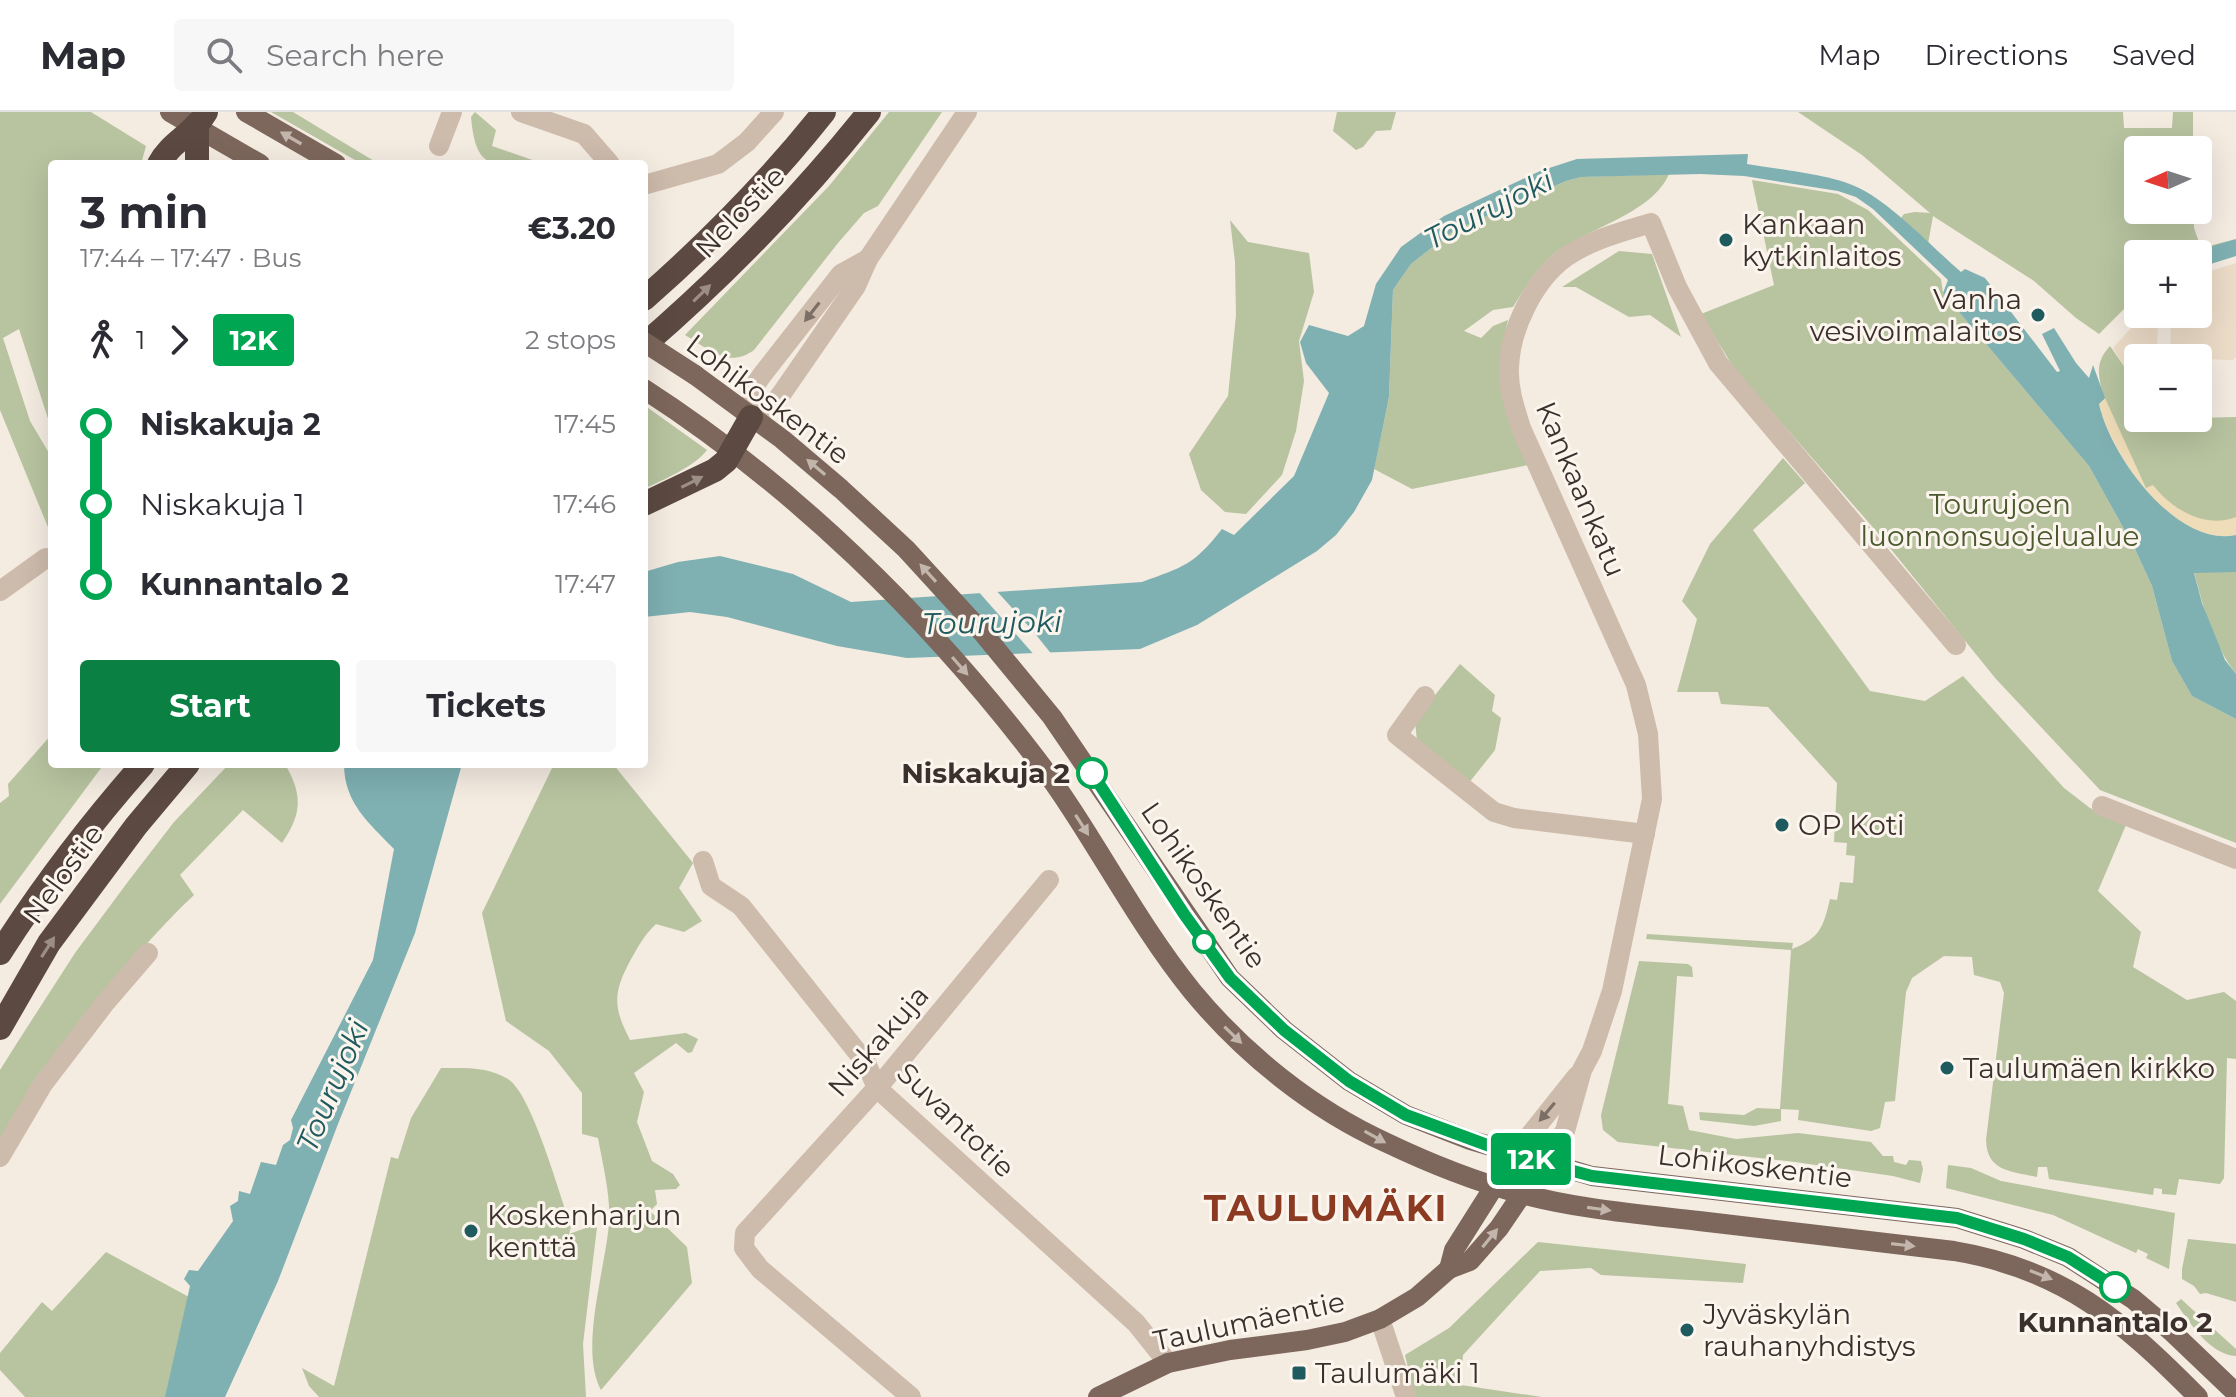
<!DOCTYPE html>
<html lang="en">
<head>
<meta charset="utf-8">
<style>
  :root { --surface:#fff; --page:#f7f7f7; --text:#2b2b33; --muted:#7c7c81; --line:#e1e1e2; --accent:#0b8043 }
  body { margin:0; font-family:Montserrat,sans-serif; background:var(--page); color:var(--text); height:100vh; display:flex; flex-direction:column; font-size:30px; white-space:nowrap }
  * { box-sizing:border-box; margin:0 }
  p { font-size:26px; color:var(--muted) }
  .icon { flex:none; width:44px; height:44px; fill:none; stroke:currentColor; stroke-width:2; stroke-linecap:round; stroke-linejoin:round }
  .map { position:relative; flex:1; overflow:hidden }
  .details { position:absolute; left:48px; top:48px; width:600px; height:608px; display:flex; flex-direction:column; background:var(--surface); border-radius:8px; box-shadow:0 8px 32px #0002 }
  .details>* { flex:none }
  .badge { padding:0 16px; border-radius:6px; font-size:28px; line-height:52px }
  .needle { width:52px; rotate:267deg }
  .buttons { position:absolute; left:2124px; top:24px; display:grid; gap:16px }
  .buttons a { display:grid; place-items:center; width:88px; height:88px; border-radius:8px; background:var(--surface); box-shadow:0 8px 32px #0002; font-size:40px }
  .map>.badge { position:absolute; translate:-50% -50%; box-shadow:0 0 0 4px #fff }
  .legs { display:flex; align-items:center; gap:12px; height:88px; padding:0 32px; font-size:26px }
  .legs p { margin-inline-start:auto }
  .overview { display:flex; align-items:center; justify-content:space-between; height:136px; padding:0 32px }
  h1 { font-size:44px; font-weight:700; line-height:60px }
  .action { display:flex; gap:16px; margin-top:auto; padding:16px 32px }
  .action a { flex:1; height:92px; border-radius:8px; background:var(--accent); color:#fff; font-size:32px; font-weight:700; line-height:92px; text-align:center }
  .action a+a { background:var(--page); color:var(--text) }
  ul { padding:0 32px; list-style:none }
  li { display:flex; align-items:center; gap:28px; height:80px; font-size:30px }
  li i { display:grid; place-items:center; width:12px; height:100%; margin:0 10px; background:currentColor }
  li i::after { content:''; width:20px; height:20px; margin:-10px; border:6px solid; border-radius:50%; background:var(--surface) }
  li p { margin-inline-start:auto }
  li:first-child i { background:linear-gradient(#0000 50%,currentColor 0) }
  li:last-child i { background:linear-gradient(currentColor 50%,#0000 0) }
  header { display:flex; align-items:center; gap:48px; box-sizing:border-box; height:112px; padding:0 40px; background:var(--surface); border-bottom:2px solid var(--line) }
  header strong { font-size:38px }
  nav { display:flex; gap:44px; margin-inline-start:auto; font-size:28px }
  .search { width:560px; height:72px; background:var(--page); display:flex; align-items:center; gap:20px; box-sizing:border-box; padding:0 28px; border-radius:8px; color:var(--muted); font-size:30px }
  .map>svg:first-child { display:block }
  .green { fill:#b8c4a0 }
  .sand { fill:#efdcb8 }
  .plaza { fill:#ecdcc8 }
  .water { fill:#7fb0b2 }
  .pier { fill:#f4ebe1 }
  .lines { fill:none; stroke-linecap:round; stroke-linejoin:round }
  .minor { stroke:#cdbbac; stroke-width:20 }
  .major { stroke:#7d675c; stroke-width:20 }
  .highway { stroke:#5c4a42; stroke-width:24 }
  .major-bridge { stroke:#7d675c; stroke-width:20 }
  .oneway { fill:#c2b5ac }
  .oneway2 { fill:#9c8e87 }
  .oneway3 { fill:#7d6f65 }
  .line-1-casing { stroke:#fff; stroke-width:18 }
  .line-1 { stroke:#00a651; stroke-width:12 }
  .poi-dot { fill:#1f5a5e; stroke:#fbf5ee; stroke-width:3 }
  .stop-1-dot { fill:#fff; stroke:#00a651; stroke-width:4 }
  .labels { text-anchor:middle; stroke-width:6; stroke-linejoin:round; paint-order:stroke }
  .street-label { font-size:28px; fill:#3b302b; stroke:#fbf5ee }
  .poi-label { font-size:28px; fill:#3b302b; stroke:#fbf5ee; text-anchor:start }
  .park-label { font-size:28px; fill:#4a5a2e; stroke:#fbf5ee }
  .stop-label { font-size:28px; font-weight:bold; fill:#3b302b; stroke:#fbf5ee; text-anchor:end }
  .water-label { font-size:30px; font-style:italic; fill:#1f5a5e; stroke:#fbf5ee }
  .district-label { font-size:36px; font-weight:bold; letter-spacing:2px; fill:#8c3b22; stroke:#fbf5ee }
</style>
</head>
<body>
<header>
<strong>Map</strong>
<div class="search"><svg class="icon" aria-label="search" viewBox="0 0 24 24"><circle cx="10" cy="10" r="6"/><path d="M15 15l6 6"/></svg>Search here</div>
<nav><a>Map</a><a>Directions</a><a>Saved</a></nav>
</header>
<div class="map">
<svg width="2236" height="1285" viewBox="0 0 2236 1285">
  <rect width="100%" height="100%" fill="#f4ebe1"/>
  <!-- green -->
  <g class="green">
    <path d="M0,0H91L146,34L141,52H52V319L19,217L3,226L30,309L52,346V425L0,298Z"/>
    <path d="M271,0H293L379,52H362Z"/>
    <path d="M475,0L496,18L492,34L544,52C495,52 476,63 471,5Z"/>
    <path d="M889,0H942L878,94L864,101L838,131L754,238C728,257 709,237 685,223L829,74Z"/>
    <path d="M1337,0H1396L1391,18L1376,19L1363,35L1356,38L1333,19Z"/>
    <path d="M1798,0H2123L2124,16H2172L2173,0H2193V30H2158V38H2138V98H2194V116L2201,136L2236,127L2198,142H2138V183L2099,222L2076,206L2034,169L1933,104L1928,132L1900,107L1904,102L1915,100L1930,101L1862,43Z"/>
    <path d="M1669,62C1652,102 1587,116 1554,142C1536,157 1525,176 1513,195L1493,198L1464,219L1481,226L1493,214L1508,208C1493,273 1502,293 1528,353L1412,377L1374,357L1389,285L1393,178L1411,152L1453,119L1566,69L1581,65Z"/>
    <path d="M1752,68L1838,82L1868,98L1941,167L1943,181L2089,354L2135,437L2152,474L2172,549L2192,584L2236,607V731L2100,678L1996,567L1877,420L1735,258L1701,202L1774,173Z"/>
    <path d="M1230,108L1248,130L1309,141L1314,180L1299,229L1304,269L1296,319L1282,363L1246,402L1225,400L1201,378L1189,342L1228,284L1236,203L1235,150Z"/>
    <path d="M1619,139L1652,142L1681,225L1650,203L1629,205L1576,175H1562Z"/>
    <path d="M2110,234L2128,260L2130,243L2136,240H2168V246H2138V306H2187V314L2190,315L2191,306L2236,305V423L2197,420L2161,396L2146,378L2101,301C2108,273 2087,259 2110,234Z"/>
    <path d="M644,293L707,338C693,356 664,367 644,377Z"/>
    <path d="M1783,346L1805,371L1753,418L1870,579L1925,589L1963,564L2064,676L2090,696L2126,713L2098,779L2141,820L2133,855L2187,888L2224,880L2236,889V947L2227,946L2224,1066L2220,1072L2179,1067L2176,1083L2162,1082V1077L2154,1076L2153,1083L2049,1067L2047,1055H2038L2037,1065C2011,1059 1987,1060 1986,1028L2004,881L2000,870L1974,863L1972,845L1944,844L1912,866L1906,880L1895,989L1885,990L1880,1016L1871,1019L1798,1008L1799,998L1781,997V1009L1754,1014L1700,1008L1699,1000L1744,1003L1757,996L1780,997L1791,838L1646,827L1647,822L1793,831L1792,837C1820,826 1823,816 1830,787L1837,788L1840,770L1853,771L1855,744L1846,743L1847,731L1834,730L1837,671L1768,595L1721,592L1718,580H1677L1697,507L1682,489L1710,432Z"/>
    <path d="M2194,460H2236V562C2214,534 2203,495 2194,460Z"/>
    <path d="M1460,552L1495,583L1492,599L1501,606L1495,638L1468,672L1417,630L1415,608Z"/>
    <path d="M52,622V652H104L0,792V691L9,684L8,672Z"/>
    <path d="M229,652H285C303,683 302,702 282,731L243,698L180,763L194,783C118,854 61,944 0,1029V958L17,931L75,841L130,767L174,710Z"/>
    <path d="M554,652H613L693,751L679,776L702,809L684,820L656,812C644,823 638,835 630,849C613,881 613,895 630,928L686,921L698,927L692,940L688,941L676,931L634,961L644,980L637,1010L652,1049L673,1062L680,1073L676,1077L655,1078L657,1092L650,1099L687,1135L692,1171L601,1278C579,1238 605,1158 609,1112C611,1084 603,1054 598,1026L582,1022V981L549,939L506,909L482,801Z"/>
    <path d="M1639,849L1688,852L1692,855L1693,865L1677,864L1668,992L1683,994L1689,1018L1736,1027L1798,1021L1871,1030L1883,1044H1893L1894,1050L1906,1053L1909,1048L1921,1049L1923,1057L1920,1071L1893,1064L1795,1050L1618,1030L1603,1018L1601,1003Z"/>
    <path d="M441,956C464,956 487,954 508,967C532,982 560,1084 571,1115L569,1122L594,1113L597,1115L583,1232L586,1285H319L309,1274L302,1256L334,1274L391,1045L398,1047L411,1006Z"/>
    <path d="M1948,1053L1971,1056L2001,1069L2175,1101L2169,1157L2146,1146L2148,1142L2138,1137L2136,1141L2053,1103L1946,1076Z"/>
    <path d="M2188,1127L2236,1132V1190L2206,1181L2200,1182L2194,1174L2182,1167V1157Z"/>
    <path d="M1538,1130L1746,1152L1743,1171L1601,1163L1591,1156L1540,1159L1463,1243L1461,1273L1542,1285H1415L1405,1243L1449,1216Z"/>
    <path d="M106,1140L189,1185L166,1285H25L0,1258V1241L42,1190L52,1199Z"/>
    <path d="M2181,1187L2236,1237V1244C2210,1243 2189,1210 2176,1191Z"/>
  </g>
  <!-- sand -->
  <path class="sand" d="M2105,286L2146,376L2153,373C2172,398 2206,417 2236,405V423C2175,436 2111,343 2099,292Z"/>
  <!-- plaza -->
  <path class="plaza" d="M2236,151V245L2233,248L2170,246L2171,211L2158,210L2157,239L2136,240L2130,243L2127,251L2129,262L2113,236L2144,202H2198V163Z"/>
  <!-- water -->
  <g class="water">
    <path d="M1748,42L1747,52C1780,58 1833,62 1861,77C1894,94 1932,135 1961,160L1965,157L1985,166L2057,260L2060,259L2042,222L2054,216L2076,251L2089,266L2093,253L2105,286L2099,292C2110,343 2176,436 2236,423V460L2194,461L2202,491L2225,548L2236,562V607L2192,584L2172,549L2152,474L2135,437L2089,354L1943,181L1948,168L1873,97L1856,85L1838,79L1744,64L1700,62L1581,65L1566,69L1453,119L1411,152L1393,178L1389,285L1372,368L1354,400L1336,423L1317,439L1197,513L1140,537L907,546L837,534L727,505L690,500L644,505V460L678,450L720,444L793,462L851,490L1142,470C1183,455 1194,453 1222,417L1234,423L1294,364L1329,281L1306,251L1300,230L1309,213L1348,224L1364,214L1376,172L1401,135L1444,104L1540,59L1577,47Z"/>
    <path d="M2236,127V144L2198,156V142H2187Z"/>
    <path d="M344,652H462L415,821L338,1012L278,1169L225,1285H165L190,1174L184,1167L189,1158L198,1159L233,1109L230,1094L238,1089L239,1079L250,1082L261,1050L276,1053L283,1033L290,1028L293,1016L291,1008L373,848L394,737C369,711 344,691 344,652Z"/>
  </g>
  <!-- pier -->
  <path class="pier" d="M994,476L1033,519L1053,544L1036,545L977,478Z"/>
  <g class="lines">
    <!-- minor -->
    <g class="minor">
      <path d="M521,0L584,22L610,52"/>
      <path d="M439,34L452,0"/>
      <path d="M644,73L718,52L747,30L774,0"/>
      <path d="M751,305L774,292L782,281L856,174L868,147L967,0"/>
      <path d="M751,305L753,276L762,263L841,162L868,147"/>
      <path d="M0,479L46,446"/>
      <path d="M1425,584L1397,623L1494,700L1514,706L1645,722"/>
      <path d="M2102,694L2236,747"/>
      <path d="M703,749L711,774L741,794L866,951L877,976L1136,1211L1168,1251"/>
      <path d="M1514,1043L1577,964"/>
      <path d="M0,1045L43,972L105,891L148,841"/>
      <path d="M1543,1051L1565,1019L1582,958L1592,939L1612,879L1652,687L1648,622L1636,573L1521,316C1515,297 1508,277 1509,256C1510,217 1534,168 1566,145C1592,127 1622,120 1651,111L1677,175L1718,251L1956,533"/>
      <path d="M1380,1207L1406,1285"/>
      <path d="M911,1285L760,1157L744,1136L745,1121L884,968L1049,768"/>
    </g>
    <!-- major -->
    <g class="major">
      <path d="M170,0L260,52"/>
      <path d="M246,0L336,52"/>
      <path d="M695,263L782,327L841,377L906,437L982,520L1052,605L1230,866L1284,918L1349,969L1406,1003L1470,1028L1592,1064L1957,1106L2024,1127L2068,1145L2133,1187L2171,1219L2236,1281"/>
      <path d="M644,277C794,374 926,503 1035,645C1092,720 1133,806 1192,879C1244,942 1312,997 1387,1031C1429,1051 1474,1069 1518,1081C1577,1097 1638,1102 1699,1109C1784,1119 1869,1129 1954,1139C2063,1157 2123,1209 2198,1285"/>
      <path d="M1449,1157L1454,1138L1514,1043"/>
      <path d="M1098,1285L1168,1251L1230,1238L1307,1228L1345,1220L1380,1207L1417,1185L1449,1157L1470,1149L1499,1116L1543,1051"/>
    </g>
    <!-- highway -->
    <g class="highway">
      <path d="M197,16V52"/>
      <path d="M159,52C171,29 193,23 206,0"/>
      <path d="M644,187C709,130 770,68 824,0"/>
      <path d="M644,233C726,162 801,85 869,0"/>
      <path d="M644,392L715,358L726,349L751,305"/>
      <path d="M0,841C42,775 91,711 143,652"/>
      <path d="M0,916L49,831L136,714L188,652"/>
    </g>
    <!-- major-bridge -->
    <path class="major-bridge" d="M644,230L695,263"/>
  </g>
  <!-- one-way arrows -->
  <defs><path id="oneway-solid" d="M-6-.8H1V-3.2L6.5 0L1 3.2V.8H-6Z" transform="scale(2)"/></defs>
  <g class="oneway">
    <use href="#oneway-solid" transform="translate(291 26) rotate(-150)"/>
    <use href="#oneway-solid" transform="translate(816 355) rotate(-140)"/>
    <use href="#oneway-solid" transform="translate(928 461) rotate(-132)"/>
    <use href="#oneway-solid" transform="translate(960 554) rotate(49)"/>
    <use href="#oneway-solid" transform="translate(1082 713) rotate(57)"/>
    <use href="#oneway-solid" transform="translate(1233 923) rotate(44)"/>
    <use href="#oneway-solid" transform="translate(1375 1025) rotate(29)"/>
    <use href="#oneway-solid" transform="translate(1599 1097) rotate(8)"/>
    <use href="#oneway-solid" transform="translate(1490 1126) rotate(-51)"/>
    <use href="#oneway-solid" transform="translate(1903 1133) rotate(7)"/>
    <use href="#oneway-solid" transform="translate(2041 1163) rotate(22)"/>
  </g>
  <g class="oneway2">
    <use href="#oneway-solid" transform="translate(702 181) rotate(-44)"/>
    <use href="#oneway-solid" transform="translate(692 370) rotate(-27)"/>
    <use href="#oneway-solid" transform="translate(48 835) rotate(-57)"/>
  </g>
  <g class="oneway3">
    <use href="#oneway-solid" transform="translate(812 200) rotate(128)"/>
    <use href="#oneway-solid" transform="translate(1547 1000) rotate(130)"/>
  </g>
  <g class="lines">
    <!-- line-1 casing -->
    <g class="line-1-casing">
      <path id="line-1" d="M1092,661L1184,802L1230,866L1284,918L1349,969L1406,1003L1514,1043L1592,1064L1957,1106L2024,1127L2068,1145L2115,1175"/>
    </g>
    <!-- line-1 -->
    <use href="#line-1" class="line-1"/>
  </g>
  <!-- markers -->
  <g class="poi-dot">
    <circle cx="1726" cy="128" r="8"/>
    <circle cx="2038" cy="203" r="8"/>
    <circle cx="1782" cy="713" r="8"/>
    <circle cx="1947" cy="956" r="8"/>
    <circle cx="471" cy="1119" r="8"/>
    <circle cx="1687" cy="1218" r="8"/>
    <rect x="1291" y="1253" width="16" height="16" rx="4"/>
  </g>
  <g class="stop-1-dot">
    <circle cx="1092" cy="661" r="14"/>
    <circle cx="1204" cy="830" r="10"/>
    <circle cx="2115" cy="1175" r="14"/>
  </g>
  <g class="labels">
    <!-- street labels -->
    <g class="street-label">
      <text transform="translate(740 100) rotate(-46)" y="10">Nelostie</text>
      <text transform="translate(768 287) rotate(37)" y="10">Lohikoskentie</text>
      <text transform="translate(1581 377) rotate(67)" y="10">Kankaankatu</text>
      <text transform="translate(63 762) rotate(-54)" y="10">Nelostie</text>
      <text transform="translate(1204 773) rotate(55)" y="10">Lohikoskentie</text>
      <text transform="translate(878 929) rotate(-49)" y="10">Niskakuja</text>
      <text transform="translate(956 1008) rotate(44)" y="10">Suvantotie</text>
      <text transform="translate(1755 1054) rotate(7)" y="10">Lohikoskentie</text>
      <text transform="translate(1249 1209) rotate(-12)" y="10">Taulumäentie</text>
    </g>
    <!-- poi labels -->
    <g class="poi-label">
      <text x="1742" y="122">Kankaan<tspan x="1742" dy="32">kytkinlaitos</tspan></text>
      <text x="2022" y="197" text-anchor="end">Vanha<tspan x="2022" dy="32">vesivoimalaitos</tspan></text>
      <text x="1798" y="723">OP Koti</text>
      <text x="1963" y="966">Taulumäen kirkko</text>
      <text x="487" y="1113">Koskenharjun<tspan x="487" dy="32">kenttä</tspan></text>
      <text x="1703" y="1212">Jyväskylän<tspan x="1703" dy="32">rauhanyhdistys</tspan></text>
      <text x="1315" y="1271">Taulumäki 1</text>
    </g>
    <!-- park labels -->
    <g class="park-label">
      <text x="2000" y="402">Tourujoen<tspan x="2000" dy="32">luonnonsuojelualue</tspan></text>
    </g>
    <!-- stop labels -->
    <g class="stop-label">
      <text x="1070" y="671">Niskakuja 2</text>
      <text x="2115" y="1220" text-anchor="middle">Kunnantalo 2</text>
    </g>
    <!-- water labels -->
    <g class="water-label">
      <text transform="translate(1489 98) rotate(-27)" y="10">Tourujoki</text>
      <text transform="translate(992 511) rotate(-1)" y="10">Tourujoki</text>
      <text transform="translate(333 974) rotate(-67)" y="10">Tourujoki</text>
    </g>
    <!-- district labels -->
    <g class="district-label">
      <text x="1326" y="1109">TAULUMÄKI</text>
    </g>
  </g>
</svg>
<div class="buttons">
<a><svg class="needle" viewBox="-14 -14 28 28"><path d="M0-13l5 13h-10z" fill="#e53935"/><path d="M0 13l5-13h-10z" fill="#7c7c81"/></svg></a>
<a>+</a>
<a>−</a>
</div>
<b class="badge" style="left:1531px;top:1047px;background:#00a651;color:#fff">12K</b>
<section class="details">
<div class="overview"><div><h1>3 min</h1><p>17:44 – 17:47 · Bus</p></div><b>€3.20</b></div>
<div class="legs"><svg class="icon" aria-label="walk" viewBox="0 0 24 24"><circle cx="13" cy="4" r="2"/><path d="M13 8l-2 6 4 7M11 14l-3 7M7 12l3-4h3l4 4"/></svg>1<svg class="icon" aria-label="forward" viewBox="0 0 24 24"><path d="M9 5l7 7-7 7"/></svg><b class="badge" style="background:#00a651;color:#fff">12K</b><p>2 stops</p></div>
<ul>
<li><i style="color:#00a651"></i><b>Niskakuja 2</b><p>17:45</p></li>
<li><i style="color:#00a651"></i><span>Niskakuja 1</span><p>17:46</p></li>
<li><i style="color:#00a651"></i><b>Kunnantalo 2</b><p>17:47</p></li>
</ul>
<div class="action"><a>Start</a><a>Tickets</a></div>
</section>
</div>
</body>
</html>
